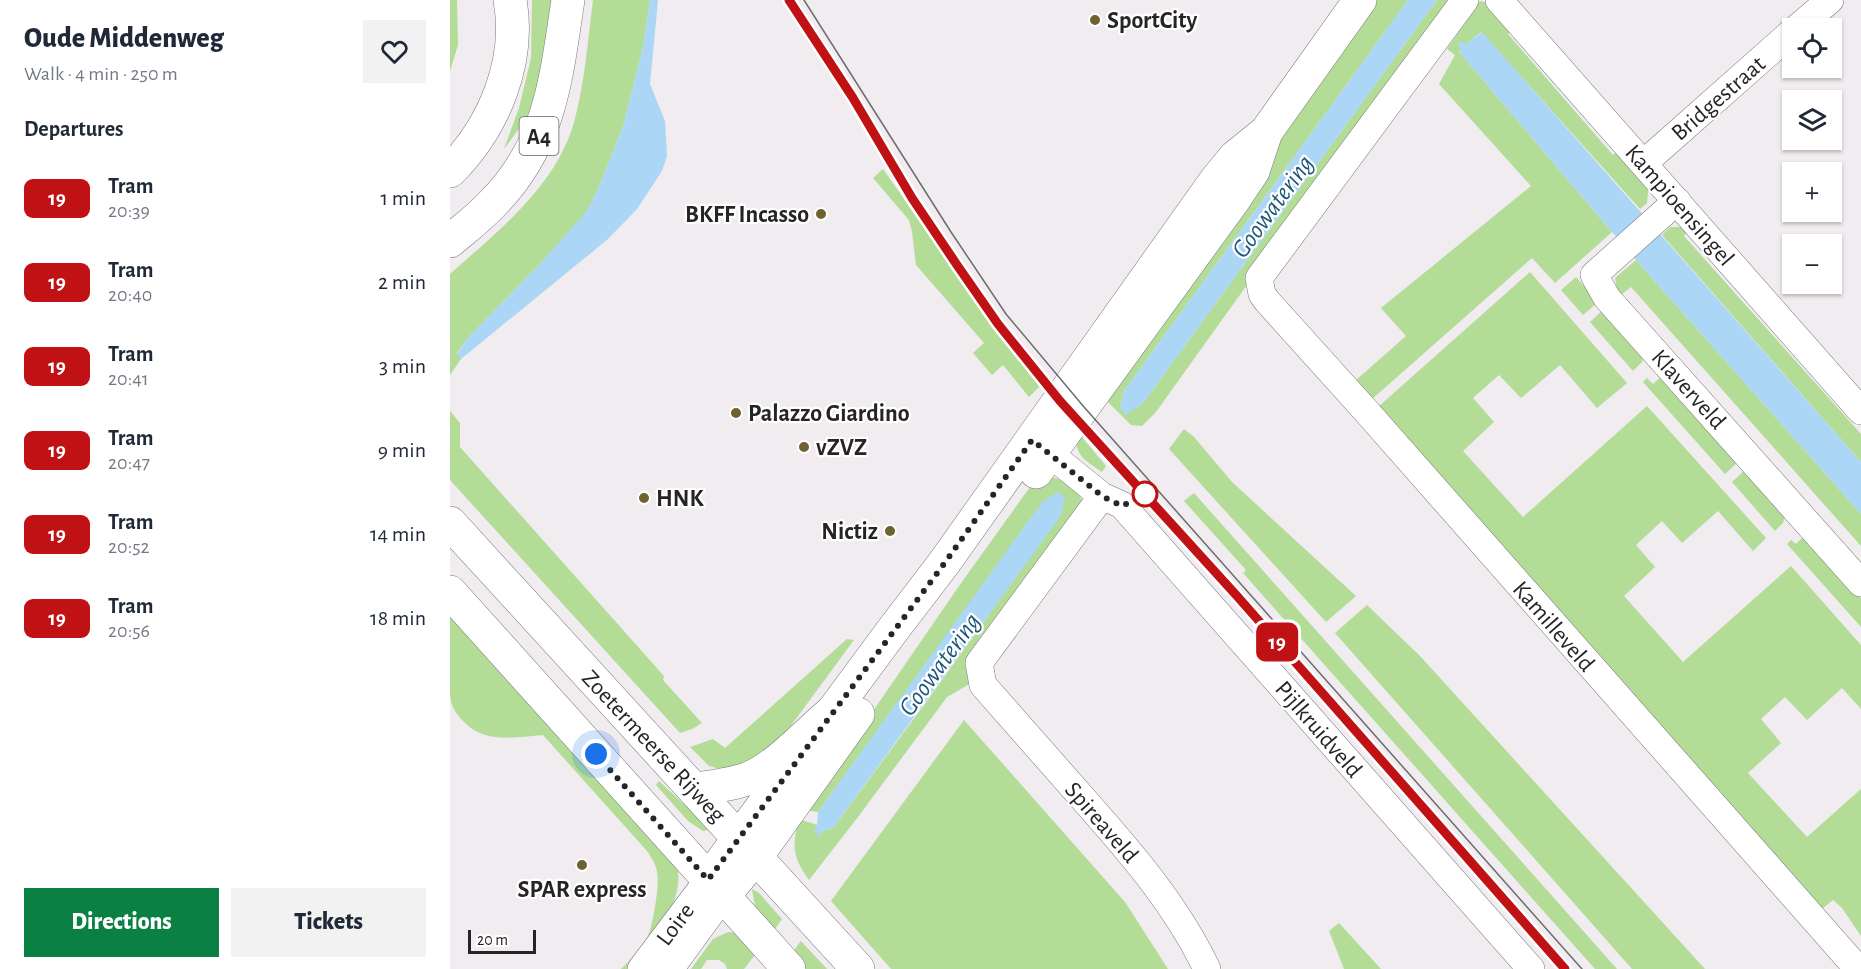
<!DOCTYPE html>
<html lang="en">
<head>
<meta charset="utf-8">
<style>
  :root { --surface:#fff; --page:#f2f2f3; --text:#1f2937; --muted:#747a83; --accent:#0b8043 }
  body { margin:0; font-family:"Alegreya Sans",sans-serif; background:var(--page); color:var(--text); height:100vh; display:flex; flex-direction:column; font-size:22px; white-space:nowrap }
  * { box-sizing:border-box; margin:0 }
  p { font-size:20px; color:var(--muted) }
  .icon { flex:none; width:33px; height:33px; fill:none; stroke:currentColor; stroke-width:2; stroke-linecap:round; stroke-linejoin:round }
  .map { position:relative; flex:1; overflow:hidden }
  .side { display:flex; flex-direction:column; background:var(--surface); width:450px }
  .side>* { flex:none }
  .badge { padding:0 12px; border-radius:9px; font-size:21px; line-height:39px }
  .controls { position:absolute; left:1332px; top:18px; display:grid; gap:12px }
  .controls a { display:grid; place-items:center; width:60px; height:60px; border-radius:0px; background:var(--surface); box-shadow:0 2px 4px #0004; font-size:30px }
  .scale { position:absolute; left:18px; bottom:15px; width:68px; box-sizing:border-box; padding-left:6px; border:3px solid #262426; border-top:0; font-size:16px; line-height:21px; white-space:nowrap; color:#262426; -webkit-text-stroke:4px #fff; paint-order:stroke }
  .you { position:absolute; width:30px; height:30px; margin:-15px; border:4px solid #fff; border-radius:50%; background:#1a73e8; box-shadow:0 0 0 9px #1a73e833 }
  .map>.badge { position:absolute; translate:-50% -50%; box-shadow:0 0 0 3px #fff }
  h2 { padding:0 24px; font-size:22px; line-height:54px }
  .round { display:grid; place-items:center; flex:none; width:63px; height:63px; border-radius:0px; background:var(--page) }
  .head { display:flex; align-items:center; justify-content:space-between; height:102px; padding:0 24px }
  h1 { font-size:28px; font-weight:800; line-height:45px }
  .cta { display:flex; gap:12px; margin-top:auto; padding:12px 24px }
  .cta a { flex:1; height:69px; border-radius:0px; background:var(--accent); color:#fff; font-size:24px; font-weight:800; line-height:69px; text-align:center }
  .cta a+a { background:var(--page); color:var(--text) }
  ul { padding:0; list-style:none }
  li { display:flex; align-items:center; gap:18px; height:84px; padding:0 24px }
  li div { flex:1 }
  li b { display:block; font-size:22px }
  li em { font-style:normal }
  li .badge { min-width:66px; font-weight:700; text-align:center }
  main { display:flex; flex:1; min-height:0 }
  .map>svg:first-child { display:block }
  .green { fill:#b3dc96 }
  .water { fill:#abd6f5 }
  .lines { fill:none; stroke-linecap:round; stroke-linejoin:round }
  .minor-casing { stroke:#7a777a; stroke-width:28 }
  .tertiary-casing { stroke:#7a777a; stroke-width:34 }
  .secondary-casing { stroke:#7a777a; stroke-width:34 }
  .motorway-casing { stroke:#7a777a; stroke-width:34 }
  .minor { stroke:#fff; stroke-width:27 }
  .tertiary { stroke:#fff; stroke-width:33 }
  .secondary { stroke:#fff; stroke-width:33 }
  .motorway { stroke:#fff; stroke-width:33 }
  .tram { stroke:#6e6b6e; stroke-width:1.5 }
  .line-casing { stroke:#fff; stroke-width:14 }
  .line { stroke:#c01115; stroke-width:9 }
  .walk { stroke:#262426; stroke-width:6; stroke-dasharray:0 10.8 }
  .poi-dot { fill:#6e622f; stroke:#fff; stroke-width:2 }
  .stop-dot { fill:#fff; stroke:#c01115; stroke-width:3 }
  .labels { text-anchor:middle; stroke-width:4.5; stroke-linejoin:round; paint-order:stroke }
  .shield { fill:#fff; stroke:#676667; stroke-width:1.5 }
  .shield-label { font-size:22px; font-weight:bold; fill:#262426 }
  .poi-label { font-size:24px; font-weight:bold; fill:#262426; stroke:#fff; text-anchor:start }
  .street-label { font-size:24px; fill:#262426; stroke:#fff }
  .water-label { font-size:26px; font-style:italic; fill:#1f5779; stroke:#fff }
</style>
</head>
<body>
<main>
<section class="side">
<div class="head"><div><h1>Oude Middenweg</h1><p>Walk · 4 min · 250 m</p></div><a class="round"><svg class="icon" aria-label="heart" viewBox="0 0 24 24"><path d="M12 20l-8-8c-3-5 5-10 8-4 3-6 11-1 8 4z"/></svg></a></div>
<h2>Departures</h2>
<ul>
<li><span class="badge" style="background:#c01115;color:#fff">19</span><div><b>Tram</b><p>20:39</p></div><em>1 min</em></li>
<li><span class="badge" style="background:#c01115;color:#fff">19</span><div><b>Tram</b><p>20:40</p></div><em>2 min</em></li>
<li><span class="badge" style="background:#c01115;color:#fff">19</span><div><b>Tram</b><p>20:41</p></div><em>3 min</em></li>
<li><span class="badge" style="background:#c01115;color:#fff">19</span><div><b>Tram</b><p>20:47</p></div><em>9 min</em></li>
<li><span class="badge" style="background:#c01115;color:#fff">19</span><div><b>Tram</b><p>20:52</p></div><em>14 min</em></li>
<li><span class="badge" style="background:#c01115;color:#fff">19</span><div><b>Tram</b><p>20:56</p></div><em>18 min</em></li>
</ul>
<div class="cta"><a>Directions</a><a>Tickets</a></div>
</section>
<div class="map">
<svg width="1411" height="969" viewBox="0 0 1411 969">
  <rect width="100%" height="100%" fill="#f0ecf0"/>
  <!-- green -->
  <g class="green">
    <path d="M0,0H7L8,45L0,71Z"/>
    <path d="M82,0H102L91,70L80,114L54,149L69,108L81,58Z"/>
    <path d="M143,0H200L193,47L173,127L148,189L136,213L89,265L18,338L7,353L11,359L0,375V274C49,230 107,186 125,119C135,80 138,39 143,0Z"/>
    <path d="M927,0H958L674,391L670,408H686L693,403L987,0H1001L706,412L692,426L681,425L651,395L825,137Z"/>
    <path d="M1030,1L1038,3L1062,29L1058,34L1163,155L1168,150L1199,184L1197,203L1190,209L1031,32L1016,44L1009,52L1162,232L1105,283L1082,258L921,400L905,381L956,336L931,308L1081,186L989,84L1005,55L997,49Z"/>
    <path d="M433,169L563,354L590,386L579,397L553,365L542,375L523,353L534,343L466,265L462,232L459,220L423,178Z"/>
    <path d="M1220,227H1237L1239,230L1234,236L1411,434V462L1212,235Z"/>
    <path d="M1186,260L1411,514V546L1181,287L1172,294L1167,289L1165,278Z"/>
    <path d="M1080,272L1177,383L1147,408L1110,365L1071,398L1049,375L1023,398L1044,422L1013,451L1073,517L1197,406L1316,538L1303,551L1268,511L1232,543L1212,521L1186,545L1205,567L1174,596L1233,662L1341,566L1411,645V709L1392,688L1357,720L1335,697L1311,719L1331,743L1298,773L1357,837L1411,789V936L1392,908L1383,900L1372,909L928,407Z"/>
    <path d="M1126,277L1148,302L1133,315L1111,290Z"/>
    <path d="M1154,309L1194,354L1192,362L1183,371L1140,322Z"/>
    <path d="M1213,375L1289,461L1275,474L1193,382L1197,378L1203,384Z"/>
    <path d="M0,411L10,423V447L214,676L213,680L252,723L242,729L230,733L0,480Z"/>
    <path d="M734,429L744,437L782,482L906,596L876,622L719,449Z"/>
    <path d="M626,430L656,466L652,472C632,458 625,456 626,430Z"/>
    <path d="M1296,469L1336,514L1333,523L1325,531L1282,482Z"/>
    <path d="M598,477C614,478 628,488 633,503L523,682L497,697L408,817L359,880C342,857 342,845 349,819L367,825L369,836L373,831L383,828L474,705L611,514L594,501L368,812L355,810L509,586L580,487L591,479Z"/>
    <path d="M744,493L1167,969H1145L793,573L796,570L734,501Z"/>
    <path d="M1355,535L1411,598V627L1337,544L1341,540L1346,544Z"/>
    <path d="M917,605L970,656L1255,969H1182L885,633Z"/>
    <path d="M0,611L227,866C236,904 200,940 180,969H171C181,959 193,949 198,936C203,924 210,884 207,872C206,864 201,857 197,851L93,735C66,737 36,744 15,723C6,714 1,707 0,694Z"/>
    <path d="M397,639L404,640L323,750L313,759L274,770L259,766L240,747L263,739L275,748Z"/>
    <path d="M514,720L675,902L718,969H441L381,901Z"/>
    <path d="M209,781L258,827L257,830L253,831L238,821L206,785Z"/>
    <path d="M302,889L309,893L332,919L322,933L306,912Z"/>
    <path d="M889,923L931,969H894L879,931Z"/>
    <path d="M278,932L287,933L308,951L294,969H277L275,964L269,960H257L251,969H241L263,939Z"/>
    <path d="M351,941L377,969H356L341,954Z"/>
  </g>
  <!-- water -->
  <g class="water">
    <path d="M200,0H208L200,84L215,121L217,156L212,171L187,209L158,239L11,359L7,354L18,338L89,265L136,212L148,189L173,127L193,47Z"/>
    <path d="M958,0H987L693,403L676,415L670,408L674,391Z"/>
    <path d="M1032,32L1411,462V514L1186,260L1009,52L1011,50L1008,44L1011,41L1016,44Z"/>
    <path d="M608,492L615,497L611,514L605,524L383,828L373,831L369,836L364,832L367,825L368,812L584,513L593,501Z"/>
  </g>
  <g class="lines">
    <!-- minor casing -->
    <g class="minor-casing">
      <g id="minor">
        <path d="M1015,0L809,278L812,294L817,301L917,412L1408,969"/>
        <path d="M1049,0L1411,411"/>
        <path d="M1347,28L1380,0"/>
        <path d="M1194,163L1342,32"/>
        <path d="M1227,201L1144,275L1157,298L1411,583"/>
        <path d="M583,440L652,496L672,505L1081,969"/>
        <path d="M652,496L529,663L533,685C567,724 602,763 636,802C682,854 727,906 757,969"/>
        <path d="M191,969L258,880"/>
        <path d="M220,969L274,895"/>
      </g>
    </g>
    <!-- tertiary casing -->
    <g class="tertiary-casing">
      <g id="tertiary">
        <path d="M586,472L783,201L803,171L816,132"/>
        <path d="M258,880L442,631L494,563L766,180L785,157L816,132L910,0"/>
        <path d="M274,895L306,857L408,714"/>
      </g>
    </g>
    <!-- secondary casing -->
    <g class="secondary-casing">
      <g id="secondary">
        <path d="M0,523L408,969"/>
        <path d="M0,592L339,969"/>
        <path d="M244,789C261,787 278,785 294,780C325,770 356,733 382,712"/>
      </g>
    </g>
    <!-- motorway casing -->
    <g class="motorway-casing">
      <g id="motorway">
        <path d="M0,171C44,127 71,62 60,0"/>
        <path d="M0,241C14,229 29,218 42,204C101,145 106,78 118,0"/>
      </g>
    </g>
    <!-- minor -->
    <use href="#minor" class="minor"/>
    <!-- tertiary -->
    <use href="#tertiary" class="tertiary"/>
    <!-- secondary -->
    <use href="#secondary" class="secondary"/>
    <!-- motorway -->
    <use href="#motorway" class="motorway"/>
    <!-- tram -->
    <g class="tram">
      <path d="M339,0L403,98L462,198L507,265L548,324L610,401L774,582L1115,969"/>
      <path d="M354,0L501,232L556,314L634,407L1132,969"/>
    </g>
  </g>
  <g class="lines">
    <!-- line casing -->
    <g class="line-casing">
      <path id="line" d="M339,0L403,98L462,198L507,265L548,324L610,401L787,596L1115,969"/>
    </g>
    <!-- line -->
    <use href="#line" class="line"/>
    <!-- walk -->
    <path class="walk" d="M146,754L258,880L494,564L582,440L652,496L672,506L695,494"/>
  </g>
  <!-- markers -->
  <g class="poi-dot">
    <circle cx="645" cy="20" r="6"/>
    <circle cx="371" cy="214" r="6"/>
    <circle cx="286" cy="413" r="6"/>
    <circle cx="354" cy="447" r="6"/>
    <circle cx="194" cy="498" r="6"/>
    <circle cx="440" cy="531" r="6"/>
    <circle cx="132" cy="865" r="6"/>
  </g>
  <circle class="stop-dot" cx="695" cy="494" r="12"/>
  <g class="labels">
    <!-- shield labels -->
    <rect class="shield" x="69.5" y="117" width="39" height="38" rx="4.5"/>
    <g class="shield-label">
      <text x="89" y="144">A4</text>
    </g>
    <!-- poi labels -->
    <g class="poi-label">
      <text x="657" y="28">SportCity</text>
      <text x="359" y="222" text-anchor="end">BKFF Incasso</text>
      <text x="298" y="421">Palazzo Giardino</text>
      <text x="366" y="455">vZVZ</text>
      <text x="206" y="506">HNK</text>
      <text x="428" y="539" text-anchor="end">Nictiz</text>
      <text x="132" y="897" text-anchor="middle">SPAR express</text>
    </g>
    <!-- street labels -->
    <g class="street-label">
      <text transform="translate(1268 98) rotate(-41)" y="8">Bridgestraat</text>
      <text transform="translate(1230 205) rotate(49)" y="8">Kampioensingel</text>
      <text transform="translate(1239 389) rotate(48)" y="8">Klaverveld</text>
      <text transform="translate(1104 626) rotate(49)" y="8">Kamilleveld</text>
      <text transform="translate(869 729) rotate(49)" y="8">Pijlkruidveld</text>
      <text transform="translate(204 746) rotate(47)" y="8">Zoetermeerse Rijweg</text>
      <text transform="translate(652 822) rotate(49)" y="8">Spireaveld</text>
      <text transform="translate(225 924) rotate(-53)" y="8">Loire</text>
    </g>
    <!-- water labels -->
    <g class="water-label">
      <text transform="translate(822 206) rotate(-54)" y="9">Goowatering</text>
      <text transform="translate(489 664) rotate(-54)" y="9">Goowatering</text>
    </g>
  </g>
</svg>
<div class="controls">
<a><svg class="icon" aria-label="locate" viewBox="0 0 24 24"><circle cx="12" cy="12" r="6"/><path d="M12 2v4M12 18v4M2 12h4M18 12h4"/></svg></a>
<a><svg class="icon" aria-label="layers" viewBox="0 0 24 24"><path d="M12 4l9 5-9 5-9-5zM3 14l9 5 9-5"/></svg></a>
<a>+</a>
<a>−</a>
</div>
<div class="scale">20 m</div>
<div class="you" style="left:146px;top:754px"></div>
<b class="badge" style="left:827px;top:642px;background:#c01115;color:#fff">19</b>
</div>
</main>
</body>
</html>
